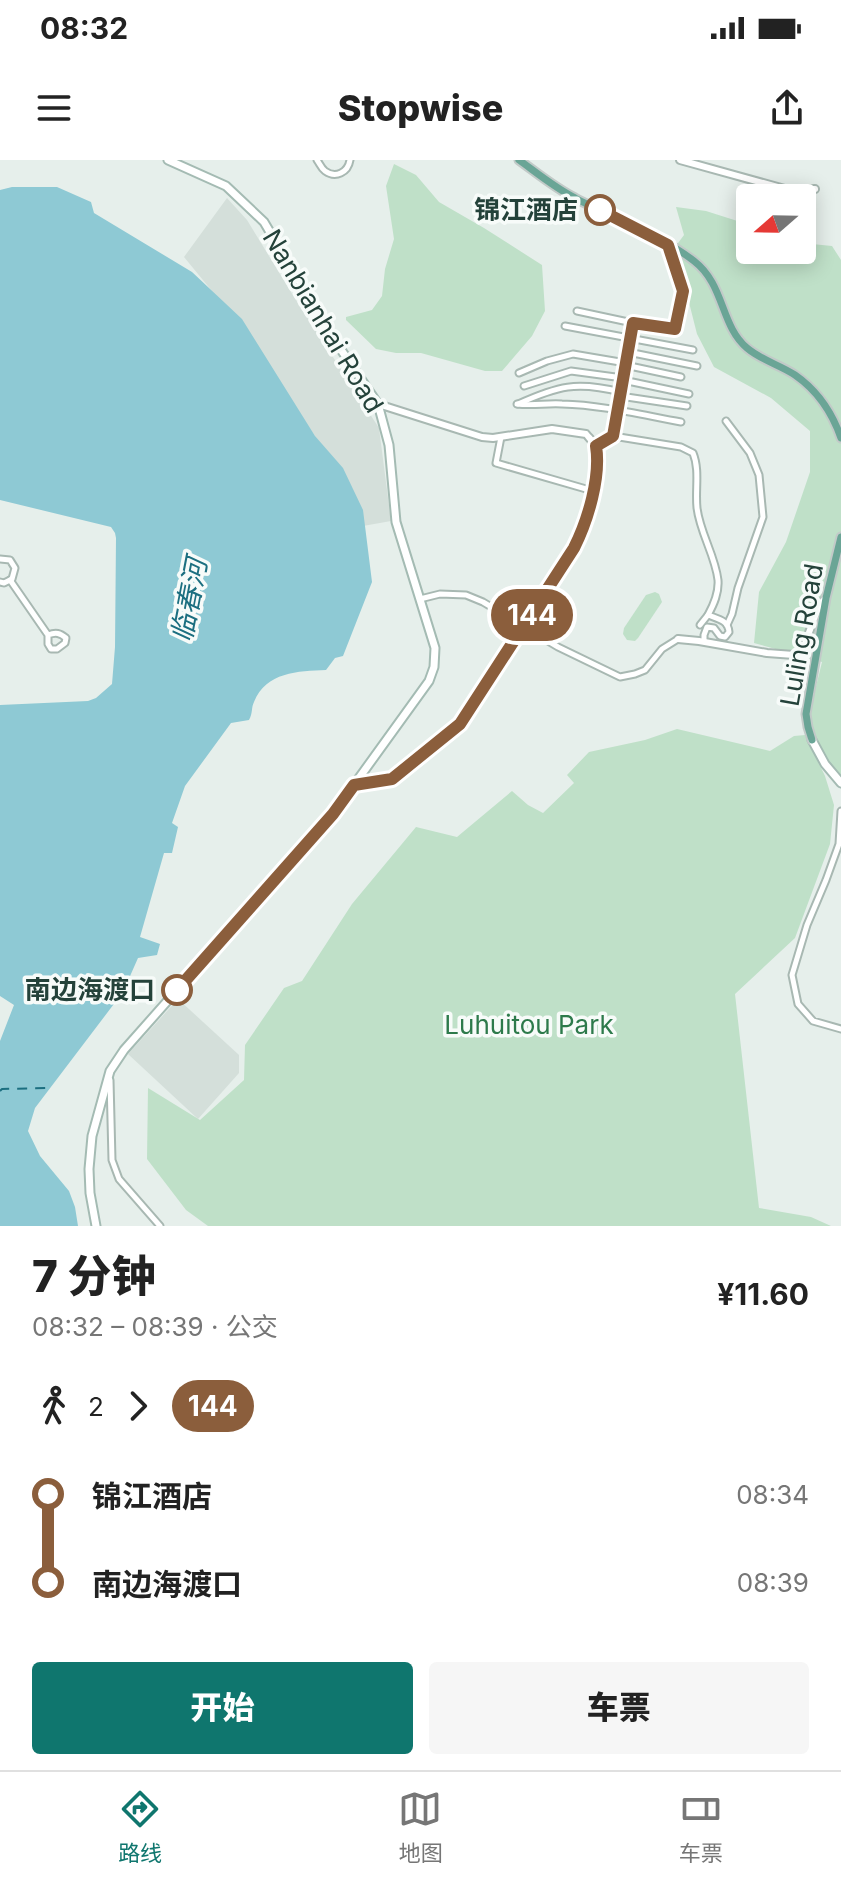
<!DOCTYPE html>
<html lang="zh">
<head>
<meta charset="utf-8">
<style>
  :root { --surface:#fff; --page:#f6f6f6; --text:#222; --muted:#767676; --line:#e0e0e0; --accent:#0f766e }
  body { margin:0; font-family:Inter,"Noto Sans SC",sans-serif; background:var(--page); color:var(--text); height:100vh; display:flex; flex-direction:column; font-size:30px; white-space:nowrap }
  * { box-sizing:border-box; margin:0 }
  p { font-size:26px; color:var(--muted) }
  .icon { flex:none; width:44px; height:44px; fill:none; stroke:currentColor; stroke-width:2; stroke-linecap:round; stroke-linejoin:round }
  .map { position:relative; height:1066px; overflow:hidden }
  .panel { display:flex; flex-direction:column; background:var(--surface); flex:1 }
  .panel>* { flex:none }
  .badge { padding:0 16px; border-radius:26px; font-size:28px; line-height:52px }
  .needle { width:52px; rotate:250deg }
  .controls { position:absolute; left:736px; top:24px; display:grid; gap:16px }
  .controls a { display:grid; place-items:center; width:80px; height:80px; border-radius:8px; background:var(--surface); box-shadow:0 4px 20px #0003; font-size:40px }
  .map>.badge { position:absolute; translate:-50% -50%; box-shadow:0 0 0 4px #fff }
  .legs { display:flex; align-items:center; gap:12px; height:88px; padding:0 32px; font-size:26px }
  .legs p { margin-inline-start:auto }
  .summary { display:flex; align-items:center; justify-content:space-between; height:136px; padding:0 32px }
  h1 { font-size:44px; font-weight:800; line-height:60px }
  .cta { display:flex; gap:16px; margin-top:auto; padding:16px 32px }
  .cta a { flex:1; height:92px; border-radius:8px; background:var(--accent); color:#fff; font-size:32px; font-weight:800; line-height:92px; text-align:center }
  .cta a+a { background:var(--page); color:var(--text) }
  ul { padding:0 32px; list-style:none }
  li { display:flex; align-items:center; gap:28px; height:88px; font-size:30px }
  li i { display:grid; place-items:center; width:12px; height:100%; margin:0 10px; background:currentColor }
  li i::after { content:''; width:20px; height:20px; margin:-10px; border:6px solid; border-radius:50%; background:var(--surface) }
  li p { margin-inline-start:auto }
  li:first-child i { background:linear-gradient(#0000 50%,currentColor 0) }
  li:last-child i { background:linear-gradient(currentColor 50%,#0000 0) }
  .status { display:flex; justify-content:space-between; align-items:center; height:56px; padding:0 40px; background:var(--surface); direction:ltr }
  .status svg { height:22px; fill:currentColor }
  header { display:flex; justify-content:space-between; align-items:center; height:104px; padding:0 32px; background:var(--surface); font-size:36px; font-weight:800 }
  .tab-bar { display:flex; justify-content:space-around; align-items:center; height:112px; border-top:2px solid var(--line); background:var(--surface); font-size:22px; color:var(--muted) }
  .tab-bar a { display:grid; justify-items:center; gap:4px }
  .tab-bar .current { color:var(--accent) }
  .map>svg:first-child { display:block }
  .built { fill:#d4dfda }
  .green { fill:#bfe0c8 }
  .water { fill:#8ec9d4 }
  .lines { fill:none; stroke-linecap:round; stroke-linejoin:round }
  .ferry { stroke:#1c6f80; stroke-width:2; stroke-dasharray:10 8; stroke-linecap:butt }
  .minor-casing { stroke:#a8b8b2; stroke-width:9 }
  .tertiary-casing { stroke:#a8b8b2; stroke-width:10 }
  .secondary-casing { stroke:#a4bbb3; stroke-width:11 }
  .primary-casing { stroke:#c2cac8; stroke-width:11 }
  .minor { stroke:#fff; stroke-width:5 }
  .tertiary { stroke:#fff; stroke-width:6 }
  .secondary { stroke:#fff; stroke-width:7 }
  .primary { stroke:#6aa596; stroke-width:7 }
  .line-1-casing { stroke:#fff; stroke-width:18 }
  .line-1 { stroke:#8b5e3c; stroke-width:12 }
  .stop-1-dot { fill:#fff; stroke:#8b5e3c; stroke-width:4 }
  .labels { text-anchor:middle; stroke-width:7; stroke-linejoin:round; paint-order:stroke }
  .stop-label { font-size:26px; font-weight:bold; fill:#24423a; stroke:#f7fbf9; text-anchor:end }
  .street-label { font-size:26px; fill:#24423a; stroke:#f7fbf9 }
  .park-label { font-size:26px; fill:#2d7a4b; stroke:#f7fbf9 }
  .water-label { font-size:28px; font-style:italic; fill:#1c6f80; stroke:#f7fbf9 }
</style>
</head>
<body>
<div class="status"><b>08:32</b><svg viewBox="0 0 49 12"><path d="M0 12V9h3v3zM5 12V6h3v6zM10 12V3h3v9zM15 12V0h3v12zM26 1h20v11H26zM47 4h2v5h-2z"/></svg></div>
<header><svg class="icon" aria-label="menu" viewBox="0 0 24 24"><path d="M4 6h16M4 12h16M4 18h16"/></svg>Stopwise<svg class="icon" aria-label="share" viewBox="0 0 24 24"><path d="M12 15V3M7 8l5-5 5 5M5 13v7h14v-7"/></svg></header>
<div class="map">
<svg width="841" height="1066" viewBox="0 0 841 1066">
  <rect width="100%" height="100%" fill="#e6efeb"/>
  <!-- built -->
  <g class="built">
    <path d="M227,38L247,60L294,137L379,268L391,361L363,366L345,321L244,170L184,97Z"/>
    <path d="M178,839L239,895V913L198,959L128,894Z"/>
  </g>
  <!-- green -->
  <g class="green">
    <path d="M394,4L416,15L439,42L484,68L542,105L545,151L532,176L502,211H485L421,193H396L376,189L346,160V157L372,150L382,136L385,109L394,79L386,26Z"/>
    <path d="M676,47L706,51L750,65V90H802V83L832,86L841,100V624L817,588L807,563L822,502L754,483L759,432L786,382L810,312V271L771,238L714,207L697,174L675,87L684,75Z"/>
    <path d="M655,432L659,434L662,442L638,478L635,481L627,480L623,474L624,468L646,435Z"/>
    <path d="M677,569L770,591L794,576L805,575L825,616L834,645L830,684L795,778L735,834L759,1048L811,1057L831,1066H208L186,1050L147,999L148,928L200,960L244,920L245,885L284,828L302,821L352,744L416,667L457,677L512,631L528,645L543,653L574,623L567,615L589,592L645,580Z"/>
  </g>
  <!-- water -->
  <path class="water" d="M12,27H57L91,42L94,53L192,112L242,159L315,276L343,308L363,350L372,422L343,496L335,498L326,510C298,511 266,512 254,542C251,548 253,553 249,560L231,563L185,626L172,663L178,667L172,693H164L140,777L160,784L157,795L138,798L123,832L35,948L28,971L40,996L69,1031L75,1047L78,1066H0V881L14,845L0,836V545L88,541L96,538L112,524L115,487L116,378L115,373L111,367L0,340V30Z"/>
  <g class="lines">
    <!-- ferry -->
    <path class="ferry" d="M0,931L2,929L48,928"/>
    <!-- minor casing -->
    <g class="minor-casing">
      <g id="minor">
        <path d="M317,0C320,4 321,8 325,11C336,19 348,12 350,0"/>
        <path d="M577,151L633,163"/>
        <path d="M565,166L693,190"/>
        <path d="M628,192L697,206"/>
        <path d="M625,205L681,217"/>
        <path d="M519,213L547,201L573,194L626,203"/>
        <path d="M623,220L689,234"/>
        <path d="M524,226L571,211L623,218"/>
        <path d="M620,236L687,246"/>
        <path d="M517,244C532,246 547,243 562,244C602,245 642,255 681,262"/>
        <path d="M518,244C558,226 576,221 621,232"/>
        <path d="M726,261L750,293L759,315L763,357L738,428L732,454L727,465"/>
        <path d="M613,276L681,287L693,293C700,310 695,330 697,348C700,373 715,395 718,420C719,433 714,444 708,455"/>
        <path d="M501,277L496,303L593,331"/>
        <path d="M596,286L613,276L633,163L675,169L683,131L669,86"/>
        <path d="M0,399L10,400L15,408L12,419L4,423L0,422"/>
        <path d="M10,420L48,475V484L51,489H57L65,483L66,478C60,473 56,472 48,475"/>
        <path d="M420,439L440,434L466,435L483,442L558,487L620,517L635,514L645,510L662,489L678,479"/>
        <path d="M700,465L708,455C718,459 728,460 729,472L725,477L720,476L714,468L707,467L704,475V481"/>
        <path d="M841,651L839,684L826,720L807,765L792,815L798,844L813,861L841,869"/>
        <path d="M110,920L112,1000L119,1019L160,1066"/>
      </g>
    </g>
    <!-- tertiary casing -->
    <g class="tertiary-casing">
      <g id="tertiary">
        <path d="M680,0L792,31L815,29"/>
        <path d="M678,479L699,481L767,493L794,495L803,489L819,445L826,438"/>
        <path d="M354,625L392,619L460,564L574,388C584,367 603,312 597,290C595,283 590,279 586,274L552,269L493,278L482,277L378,244"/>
      </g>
    </g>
    <!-- secondary casing -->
    <g class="secondary-casing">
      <g id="secondary">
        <path d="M812,580L825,604L841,623"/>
        <path d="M96,1066L90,1033L89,1009L92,976L110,911L124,890L333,654L429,521L434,507L435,488L396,362L389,285L378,244L331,175L264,62L226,26L168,0"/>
      </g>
    </g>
    <!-- primary casing -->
    <g class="primary-casing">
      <g id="primary">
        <path d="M519,0C537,13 555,28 575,38C614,59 658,73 694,101C725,125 720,165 747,188C761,200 780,205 795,215C818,231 832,252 841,278"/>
        <path d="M812,580L808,567L806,554L826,438L841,377"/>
      </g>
    </g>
    <!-- minor -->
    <use href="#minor" class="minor"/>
    <!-- tertiary -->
    <use href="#tertiary" class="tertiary"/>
    <!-- secondary -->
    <use href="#secondary" class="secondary"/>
    <!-- primary -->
    <use href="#primary" class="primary"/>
  </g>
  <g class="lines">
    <!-- line-1 casing -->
    <g class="line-1-casing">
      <path id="line-1" d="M177,830L333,654L354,625L392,619L460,564L574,388C588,360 601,317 596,286L613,276L633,163L675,169L683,131L668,85L600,50"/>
    </g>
    <!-- line-1 -->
    <use href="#line-1" class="line-1"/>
  </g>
  <!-- markers -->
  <g class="stop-1-dot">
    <circle cx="600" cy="50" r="14"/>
    <circle cx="177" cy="830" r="14"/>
  </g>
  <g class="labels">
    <!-- stop labels -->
    <g class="stop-label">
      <text x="578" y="59">锦江酒店</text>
      <text x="155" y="839">南边海渡口</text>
    </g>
    <!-- street labels -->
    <g class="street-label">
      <text transform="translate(323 161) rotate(59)" y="9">Nanbianhai Road</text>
      <text transform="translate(802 475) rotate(-80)" y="9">Luling Road</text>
    </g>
    <!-- park labels -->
    <g class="park-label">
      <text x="529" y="874">Luhuitou Park</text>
    </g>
    <!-- water labels -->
    <g class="water-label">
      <text transform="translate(189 440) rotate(-79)" y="10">临春河</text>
    </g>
  </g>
</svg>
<div class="controls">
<a><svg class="needle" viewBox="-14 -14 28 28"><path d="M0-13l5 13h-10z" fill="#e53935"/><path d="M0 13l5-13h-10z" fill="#767676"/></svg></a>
</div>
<b class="badge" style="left:532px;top:455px;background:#8b5e3c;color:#fff">144</b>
</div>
<section class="panel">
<div class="summary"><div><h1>7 分钟</h1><p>08:32 – 08:39 · 公交</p></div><b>¥11.60</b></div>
<div class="legs"><svg class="icon" aria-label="walk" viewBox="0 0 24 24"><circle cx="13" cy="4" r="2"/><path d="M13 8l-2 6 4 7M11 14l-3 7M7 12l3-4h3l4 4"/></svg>2<svg class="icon" aria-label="forward" viewBox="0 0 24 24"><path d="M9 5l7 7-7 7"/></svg><b class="badge" style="background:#8b5e3c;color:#fff">144</b></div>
<ul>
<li><i style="color:#8b5e3c"></i><b>锦江酒店</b><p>08:34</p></li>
<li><i style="color:#8b5e3c"></i><b>南边海渡口</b><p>08:39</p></li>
</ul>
<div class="cta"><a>开始</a><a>车票</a></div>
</section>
<nav class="tab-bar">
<a class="current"><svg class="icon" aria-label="directions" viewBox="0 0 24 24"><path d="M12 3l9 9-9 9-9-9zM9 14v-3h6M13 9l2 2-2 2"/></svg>路线</a>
<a><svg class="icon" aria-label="map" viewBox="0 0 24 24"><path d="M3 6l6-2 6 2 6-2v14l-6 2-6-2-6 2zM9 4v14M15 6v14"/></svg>地图</a>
<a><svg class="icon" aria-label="tickets" viewBox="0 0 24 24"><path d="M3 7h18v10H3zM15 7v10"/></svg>车票</a>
</nav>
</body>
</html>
